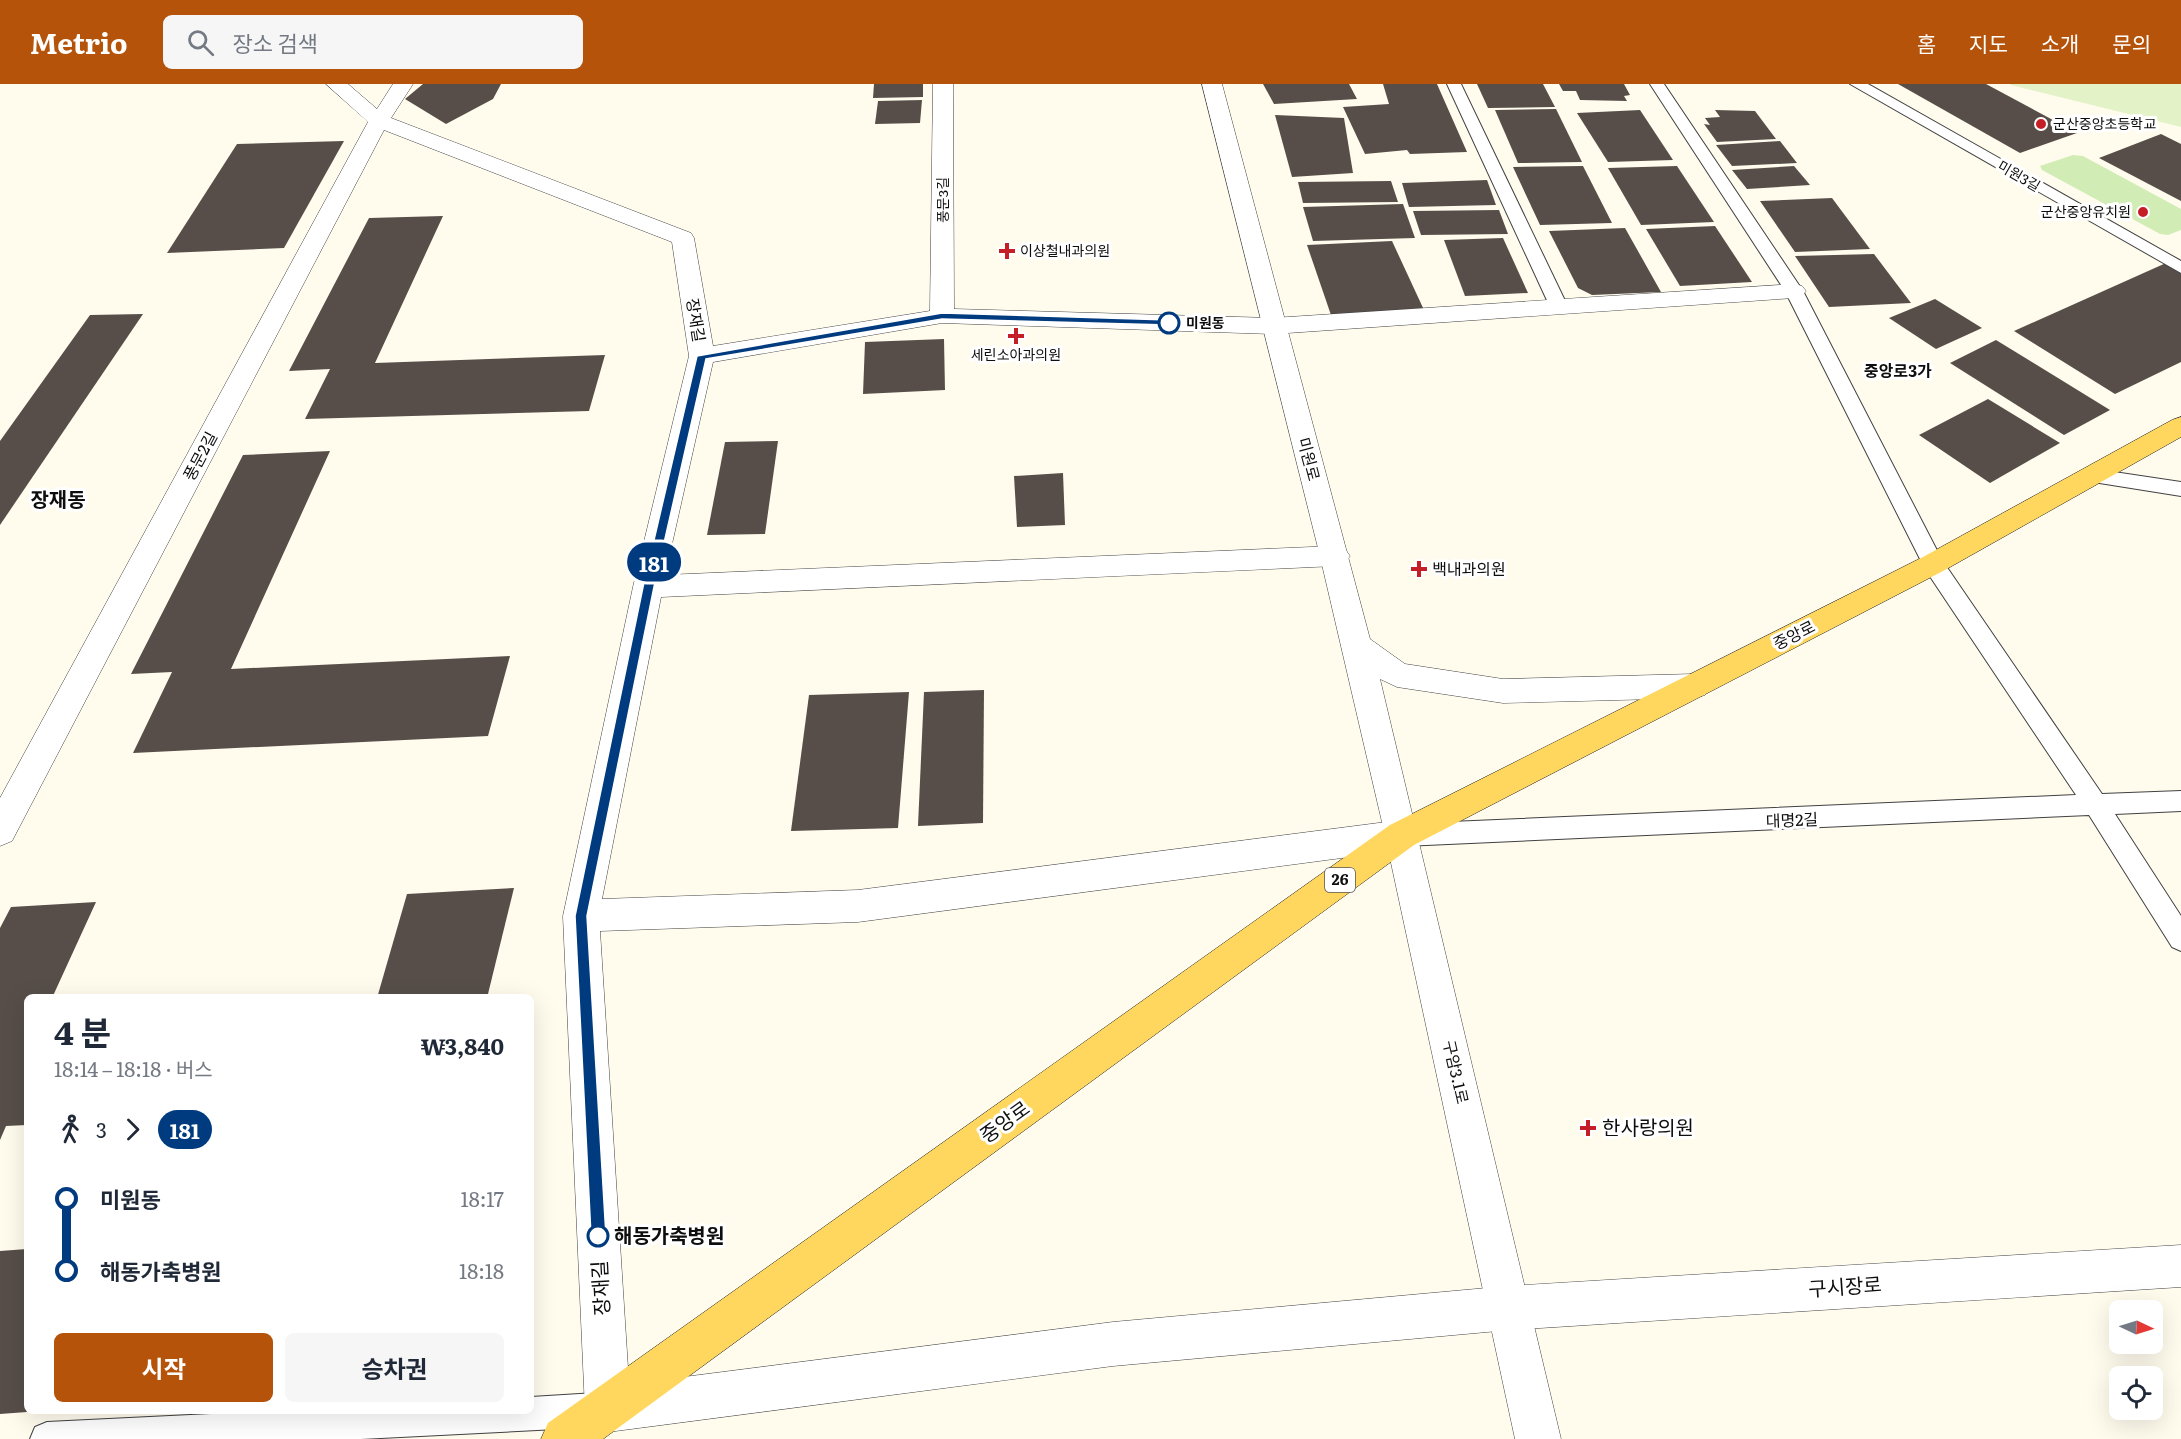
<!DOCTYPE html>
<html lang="ko">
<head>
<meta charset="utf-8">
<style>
  :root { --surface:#fff; --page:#f6f6f7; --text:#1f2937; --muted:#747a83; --accent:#b45309 }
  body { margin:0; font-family:Literata,"Noto Sans KR",serif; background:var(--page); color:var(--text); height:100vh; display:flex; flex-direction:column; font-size:22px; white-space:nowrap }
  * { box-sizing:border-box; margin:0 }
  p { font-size:20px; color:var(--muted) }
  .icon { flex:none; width:33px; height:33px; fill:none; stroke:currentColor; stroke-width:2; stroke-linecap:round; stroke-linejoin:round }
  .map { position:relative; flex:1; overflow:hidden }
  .sheet { position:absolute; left:24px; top:910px; width:510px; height:420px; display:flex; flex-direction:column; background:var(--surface); border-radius:9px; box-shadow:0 6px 24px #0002 }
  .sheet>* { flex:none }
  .badge { padding:0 12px; border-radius:20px; font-size:21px; line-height:39px }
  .needle { width:39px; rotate:94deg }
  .tools { position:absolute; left:2109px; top:1216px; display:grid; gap:12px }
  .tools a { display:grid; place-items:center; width:54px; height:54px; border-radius:9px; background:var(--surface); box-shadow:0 6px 24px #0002; font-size:30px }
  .map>.badge { position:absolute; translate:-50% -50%; box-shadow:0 0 0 3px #fff }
  .legs { display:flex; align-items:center; gap:9px; height:66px; padding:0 30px; font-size:20px }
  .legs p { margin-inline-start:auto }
  .overview { display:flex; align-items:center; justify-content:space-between; height:102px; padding:0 30px }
  h1 { font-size:33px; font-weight:700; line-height:45px }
  .cta { display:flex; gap:12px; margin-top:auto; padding:12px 30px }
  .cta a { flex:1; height:69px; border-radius:9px; background:var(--accent); color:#fff; font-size:24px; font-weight:700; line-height:69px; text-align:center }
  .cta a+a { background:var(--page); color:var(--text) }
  ul { padding:0 30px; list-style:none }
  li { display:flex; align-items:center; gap:21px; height:72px; font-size:22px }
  li i { display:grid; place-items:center; width:9px; height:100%; margin:0 8px; background:currentColor }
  li i::after { content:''; width:15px; height:15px; margin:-8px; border:4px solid; border-radius:50%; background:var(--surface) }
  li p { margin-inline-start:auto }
  li:first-child i { background:linear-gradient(#0000 50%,currentColor 0) }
  li:last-child i { background:linear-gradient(currentColor 50%,#0000 0) }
  header { display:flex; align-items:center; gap:36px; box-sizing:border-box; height:84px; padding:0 30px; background:var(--accent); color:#fff }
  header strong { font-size:28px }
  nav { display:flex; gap:33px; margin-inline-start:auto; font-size:21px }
  .search { width:420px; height:54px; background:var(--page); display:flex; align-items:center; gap:15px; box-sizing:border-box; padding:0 21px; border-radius:9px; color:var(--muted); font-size:22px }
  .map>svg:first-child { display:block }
  .green { fill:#d2ecb6 }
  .pitch { fill:#e4f2c8 }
  .building { fill:#574e49 }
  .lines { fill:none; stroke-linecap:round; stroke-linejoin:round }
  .service-casing { stroke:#414141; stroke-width:2 }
  .minor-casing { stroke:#414141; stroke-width:1 }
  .tertiary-casing { stroke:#414141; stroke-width:1 }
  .primary-casing { stroke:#1f1f1f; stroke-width:1 }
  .service { fill:#fff; fill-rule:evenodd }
  .minor { fill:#fff; fill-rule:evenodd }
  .tertiary { fill:#fff; fill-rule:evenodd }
  .primary { fill:#ffd75e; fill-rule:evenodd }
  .line-1 { fill:#003b80; stroke:#fff; stroke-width:1.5 }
  .poi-dot { fill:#c51e27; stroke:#fff; stroke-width:2 }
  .stop-1-dot { fill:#fff; stroke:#003b80; stroke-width:3 }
  .labels { text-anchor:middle; stroke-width:6; stroke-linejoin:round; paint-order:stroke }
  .far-poi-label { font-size:14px; fill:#0e0e0e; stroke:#fff; text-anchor:start }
  .far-street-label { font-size:14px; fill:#0e0e0e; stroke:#fff }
  .far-stop-label { font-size:14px; font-weight:bold; fill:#0e0e0e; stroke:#fff; text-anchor:start }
  .shield { fill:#fff; stroke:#565656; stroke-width:1.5 }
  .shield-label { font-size:15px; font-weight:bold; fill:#0e0e0e }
  .street-label { font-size:16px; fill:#0e0e0e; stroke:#fff }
  .far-quarter-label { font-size:16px; font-weight:bold; fill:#0e0e0e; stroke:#fff }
  .poi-label { font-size:16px; fill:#0e0e0e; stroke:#fff; text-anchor:start }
  .quarter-label { font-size:20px; font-weight:bold; fill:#0e0e0e; stroke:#fff }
  .near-street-label { font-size:20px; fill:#0e0e0e; stroke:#fff }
  .near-poi-label { font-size:20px; fill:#0e0e0e; stroke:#fff; text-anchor:start }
  .near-stop-label { font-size:20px; font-weight:bold; fill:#0e0e0e; stroke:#fff; text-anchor:start }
</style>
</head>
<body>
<header>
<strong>Metrio</strong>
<div class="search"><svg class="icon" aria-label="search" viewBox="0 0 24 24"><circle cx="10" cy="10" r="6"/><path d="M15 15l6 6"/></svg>장소 검색</div>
<nav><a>홈</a><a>지도</a><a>소개</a><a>문의</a></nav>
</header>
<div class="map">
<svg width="2181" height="1355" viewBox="0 0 2181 1355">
  <rect width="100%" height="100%" fill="#fffcee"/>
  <!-- green -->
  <path class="green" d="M2073,71L2083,72L2181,125V146L2168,151L2160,150L2042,86L2040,82Z"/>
  <!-- pitch -->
  <path class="pitch" d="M2010,0H2181V43L2011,1Z"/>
  <!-- building -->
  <g class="building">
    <path d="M423,0H501L493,15L446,40L405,15Z"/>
    <path d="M874,0H923V13L873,14Z"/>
    <path d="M1263,0H1349L1357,15L1274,20Z"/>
    <path d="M1383,0H1437L1467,68L1410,70L1407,66L1365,70L1343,23L1389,20Z"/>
    <path d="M1477,0H1543L1555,23L1488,24Z"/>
    <path d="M1559,0H1624L1630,11L1624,12L1627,17L1580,16L1576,7H1563Z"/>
    <path d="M1898,0H1986L2077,49L2020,69Z"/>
    <path d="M922,16L920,39L875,40L878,17Z"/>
    <path d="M1556,25L1582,78L1518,79L1495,26Z"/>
    <path d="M1640,26L1673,76L1608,78L1577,29Z"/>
    <path d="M1715,26L1755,27L1776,55L1717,58L1704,40L1710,41L1705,34L1720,33Z"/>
    <path d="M1275,31L1344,34L1353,89L1292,93Z"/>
    <path d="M2161,50L2181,60V117L2099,74Z"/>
    <path d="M344,57L284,164L167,169L237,60Z"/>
    <path d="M1780,57L1797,79L1732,82L1716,61Z"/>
    <path d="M1583,82L1612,139L1540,141L1513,83Z"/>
    <path d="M1677,82L1714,138L1641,141L1608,84Z"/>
    <path d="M1794,82L1810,101L1747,105L1732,86Z"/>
    <path d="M1487,96L1496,121L1409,123L1402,99Z"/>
    <path d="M1391,97L1398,118L1303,119L1298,98Z"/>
    <path d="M1832,114L1870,165L1795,168L1760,117Z"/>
    <path d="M1403,120L1415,154L1313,157L1303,123Z"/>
    <path d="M1499,126L1508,150L1421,151L1413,127Z"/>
    <path d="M443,132L375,279L605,271L589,327L305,335L330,285L289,287L369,134Z"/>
    <path d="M1715,142L1752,198L1680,202L1646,145Z"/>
    <path d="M1625,144L1661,208L1592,211L1578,204L1549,147Z"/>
    <path d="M1503,154L1528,209L1465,212L1444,156Z"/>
    <path d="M1392,157L1424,226L1331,231L1307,161Z"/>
    <path d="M1874,170L1911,219L1829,223L1795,172Z"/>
    <path d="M2166,179L2181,187V278L2115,310L2014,247Z"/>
    <path d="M1935,215L1982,244L1936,265L1889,234Z"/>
    <path d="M143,230L0,441V357L90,231Z"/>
    <path d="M944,255L945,306L863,310L865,258Z"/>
    <path d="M1996,256L2110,326L2064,351L1950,279Z"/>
    <path d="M1988,315L2060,359L1990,399L1919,351Z"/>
    <path d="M778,357L765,450L707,451L725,358Z"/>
    <path d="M330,367L231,585L510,572L488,652L133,669L172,588L131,590L243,371Z"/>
    <path d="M1063,389L1065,441L1017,443L1014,392Z"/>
    <path d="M984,606L983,739L918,742L924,608Z"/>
    <path d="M909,608L898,744L791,747L809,611Z"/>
    <path d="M514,804L487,914H377L407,810Z"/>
    <path d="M96,818L52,914H27V1041L6,1042L0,1056V844L11,823Z"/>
    <path d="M27,1165V1328L0,1330V1167Z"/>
  </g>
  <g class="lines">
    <!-- service casing -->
    <g class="service-casing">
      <g id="service">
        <path d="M1447,0H1461L1569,225L1566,229H1554L1551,225Z"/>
        <path d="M1650,0H1664L1803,207L1942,476L2102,710L2181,707V727L2115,730L2181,832V867L2172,863L2089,731L1404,762L1395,759L1391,751L1395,743L1404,740L2076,711L1925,485L1785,207Z"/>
        <path d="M1850,0H1868L2181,177V189Z"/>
        <path d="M2094,385L2181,398V412L2087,397L2084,392L2087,387Z"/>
        <path d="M596,1309L608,1314L613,1326L608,1338L596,1343L361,1355H30L35,1343L47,1338L252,1328H531V1313Z"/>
      </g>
    </g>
    <!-- minor casing -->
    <g class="minor-casing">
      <path id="minor" d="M326,0H348L377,25L393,0H413L391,34L691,149L694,154L713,262L930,227L933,0H953L954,225L1273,234L1794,200L1802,202L1806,207L1802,212L1794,214L1273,250L942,239L713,278L665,491L1335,462L1345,465L1350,472L1345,479L1335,482L661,513L602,815L858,806L1402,736L1414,741L1419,751L1414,761L1402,766L858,838L600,847L629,1300L1113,1238L1509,1202L2181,1161V1203L1509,1246L1113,1282L608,1348L592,1341L585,1325L563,832L633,503L689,272L672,158L384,46L12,757L0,762V714L368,38Z"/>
    </g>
    <!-- tertiary casing -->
    <g class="tertiary-casing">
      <path id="tertiary" d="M1202,0H1222L1370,555L1405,580L1503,595L1694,590L1705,593L1710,602L1705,611L1694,614L1503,619L1397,603L1380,595L1561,1355H1515L1385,751L1320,472Z"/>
    </g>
    <!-- primary casing -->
    <g class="primary-casing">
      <path id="primary" d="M2181,333V353L1943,487L1414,761L603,1355H541L548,1339L1390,741L1923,473L2172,336Z"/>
    </g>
    <!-- service -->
    <use href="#service" class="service"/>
    <!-- minor -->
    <use href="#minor" class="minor"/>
    <!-- tertiary -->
    <use href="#tertiary" class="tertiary"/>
    <!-- primary -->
    <use href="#primary" class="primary"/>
  </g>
  <!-- line-1 -->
  <path class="line-1" d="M942,229L1169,236L1173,239L1169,241L942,235L706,275L654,503L587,832L606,1152L604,1157L598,1159L593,1157L591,1152L575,832L643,503L697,272Z"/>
  <!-- markers -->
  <g class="poi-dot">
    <circle cx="2041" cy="40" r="6"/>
    <circle cx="2143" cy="128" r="6"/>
    <path d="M1004 158h6v6h6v6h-6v6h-6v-6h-6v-6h6z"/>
    <path d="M1013 243h6v6h6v6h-6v6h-6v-6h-6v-6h6z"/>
    <path d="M1416 476h6v6h6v6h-6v6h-6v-6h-6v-6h6z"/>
    <path d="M1585 1035h6v6h6v6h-6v6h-6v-6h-6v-6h6z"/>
  </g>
  <g class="stop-1-dot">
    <circle cx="1169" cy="239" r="10"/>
    <circle cx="598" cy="1152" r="10"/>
  </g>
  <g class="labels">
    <!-- far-poi labels -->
    <g class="far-poi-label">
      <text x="2053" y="45">군산중앙초등학교</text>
      <text x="2131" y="133" text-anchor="end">군산중앙유치원</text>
      <text x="1020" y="172">이상철내과의원</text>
      <text x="1016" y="276" text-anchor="middle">세린소아과의원</text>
    </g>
    <!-- far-street labels -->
    <g class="far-street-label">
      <text transform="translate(2019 92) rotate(30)" y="5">미원3길</text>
      <text transform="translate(943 116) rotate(-90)" y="5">풍문3길</text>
    </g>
    <!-- far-stop labels -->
    <g class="far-stop-label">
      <text x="1186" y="244">미원동</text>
    </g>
    <!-- shield labels -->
    <rect class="shield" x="1325" y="784" width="30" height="24" rx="4.5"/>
    <g class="shield-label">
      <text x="1340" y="801">26</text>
    </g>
    <!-- street labels -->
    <g class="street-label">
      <text transform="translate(696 236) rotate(81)" y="6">장재길</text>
      <text transform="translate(200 372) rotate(-62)" y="6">풍문2길</text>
      <text transform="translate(1309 375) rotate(75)" y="6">미원로</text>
      <text transform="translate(1794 551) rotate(-27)" y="6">중앙로</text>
      <text transform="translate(1792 736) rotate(-2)" y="6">대명2길</text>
      <text transform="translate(1456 988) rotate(77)" y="6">구암3.1로</text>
    </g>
    <!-- far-quarter labels -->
    <g class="far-quarter-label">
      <text x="1898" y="293">중앙로3가</text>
    </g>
    <!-- poi labels -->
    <g class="poi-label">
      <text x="1432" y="491">백내과의원</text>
    </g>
    <!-- quarter labels -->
    <g class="quarter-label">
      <text x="58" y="423">장재동</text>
    </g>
    <!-- near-street labels -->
    <g class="near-street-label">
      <text transform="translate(1005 1038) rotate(-36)" y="7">중앙로</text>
      <text transform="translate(1845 1203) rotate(-4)" y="7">구시장로</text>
      <text transform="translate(601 1204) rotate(-93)" y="7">장재길</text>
    </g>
    <!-- near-poi labels -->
    <g class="near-poi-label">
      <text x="1602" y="1051">한사랑의원</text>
    </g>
    <!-- near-stop labels -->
    <g class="near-stop-label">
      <text x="614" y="1159">해동가축병원</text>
    </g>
  </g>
</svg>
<div class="tools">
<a><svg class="needle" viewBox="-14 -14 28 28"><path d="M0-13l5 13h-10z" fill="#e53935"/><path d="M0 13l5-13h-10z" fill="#747a83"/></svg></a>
<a><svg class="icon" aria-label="locate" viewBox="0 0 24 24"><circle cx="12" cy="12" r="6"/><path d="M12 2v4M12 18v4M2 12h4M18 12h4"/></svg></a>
</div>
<b class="badge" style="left:654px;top:478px;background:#003b80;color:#fff">181</b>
<section class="sheet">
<div class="overview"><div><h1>4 분</h1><p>18:14 – 18:18 · 버스</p></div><b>₩3,840</b></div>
<div class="legs"><svg class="icon" aria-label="walk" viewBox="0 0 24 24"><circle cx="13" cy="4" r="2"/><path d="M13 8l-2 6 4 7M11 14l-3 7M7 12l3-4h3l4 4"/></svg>3<svg class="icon" aria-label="forward" viewBox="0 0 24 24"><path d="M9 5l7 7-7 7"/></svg><b class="badge" style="background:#003b80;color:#fff">181</b></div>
<ul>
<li><i style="color:#003b80"></i><b>미원동</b><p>18:17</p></li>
<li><i style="color:#003b80"></i><b>해동가축병원</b><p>18:18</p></li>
</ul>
<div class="cta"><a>시작</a><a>승차권</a></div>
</section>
</div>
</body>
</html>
